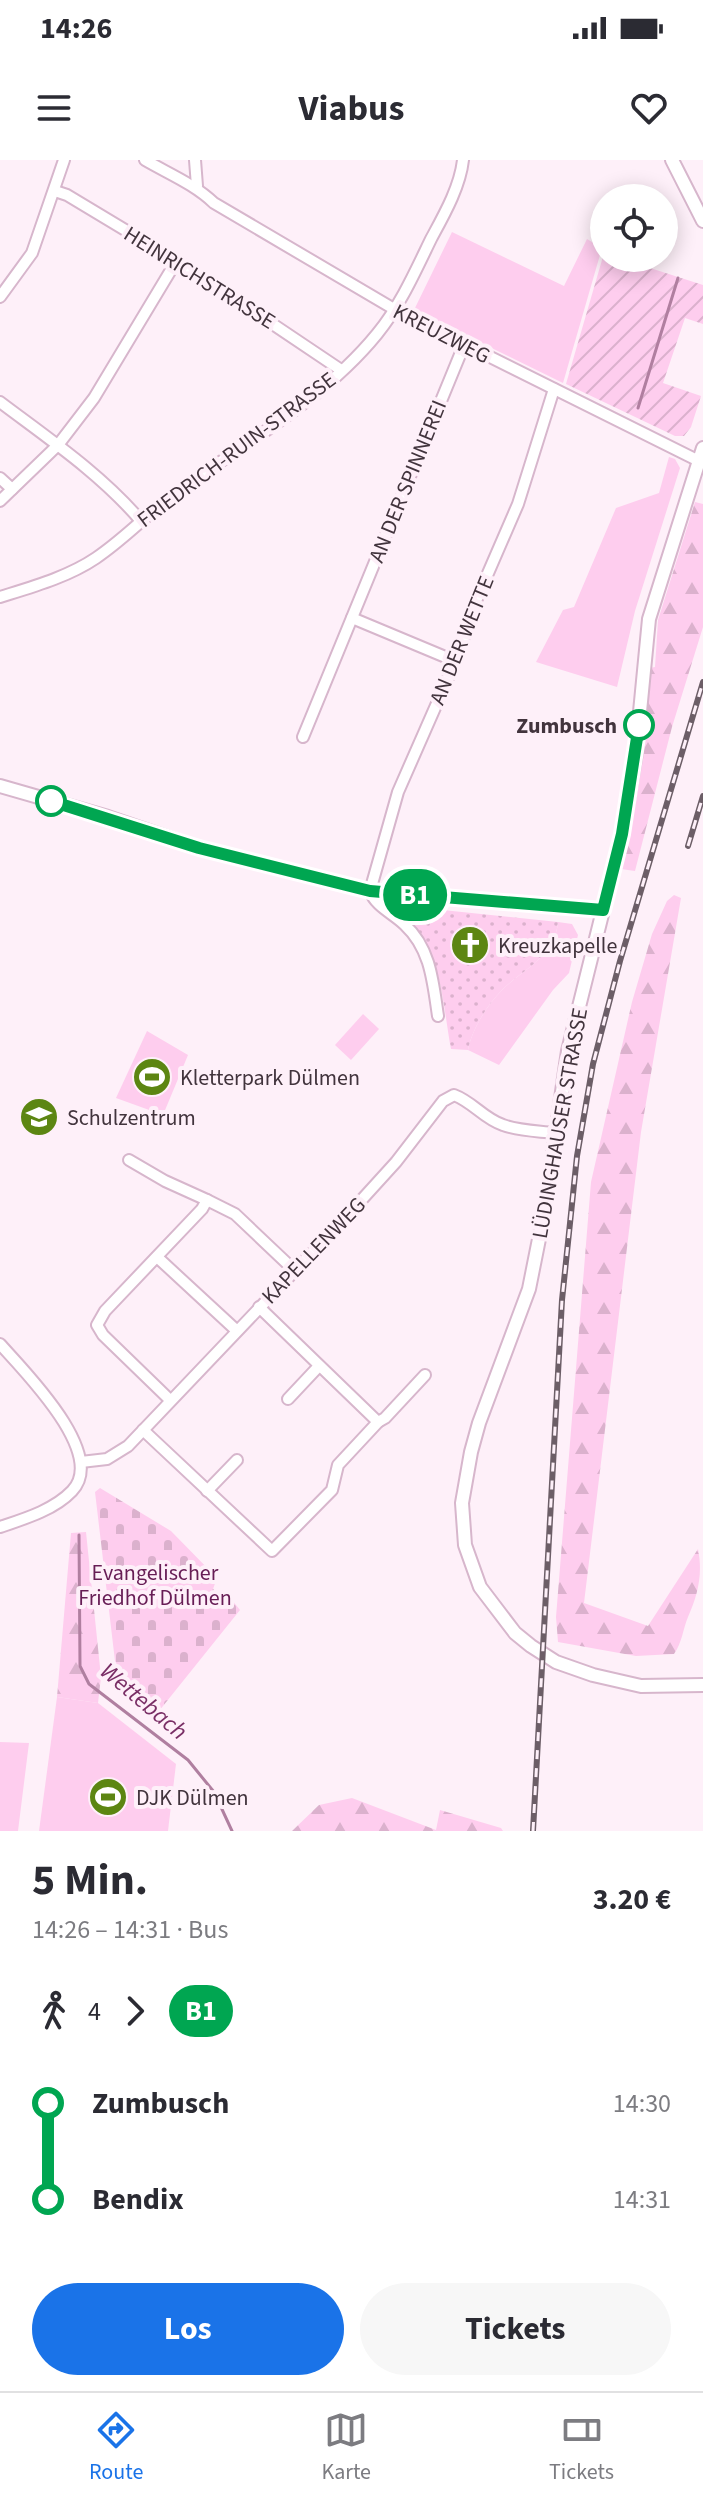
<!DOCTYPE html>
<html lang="de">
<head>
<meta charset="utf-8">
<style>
  :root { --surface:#fff; --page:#f7f7f7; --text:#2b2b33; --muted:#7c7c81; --line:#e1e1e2; --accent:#1a73e8 }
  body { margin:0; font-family:"Source Sans 3",sans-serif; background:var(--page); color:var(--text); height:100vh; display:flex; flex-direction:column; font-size:30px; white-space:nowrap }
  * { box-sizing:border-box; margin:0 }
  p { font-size:26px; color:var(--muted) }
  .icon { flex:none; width:44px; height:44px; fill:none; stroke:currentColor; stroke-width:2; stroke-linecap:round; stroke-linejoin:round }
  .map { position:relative; height:1671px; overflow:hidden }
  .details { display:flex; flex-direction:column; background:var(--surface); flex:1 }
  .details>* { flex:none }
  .badge { padding:0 16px; border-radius:26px; font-size:28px; line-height:52px }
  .controls { position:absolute; left:590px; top:24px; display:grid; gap:16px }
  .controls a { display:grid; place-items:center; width:88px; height:88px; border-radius:50%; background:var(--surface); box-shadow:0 4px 20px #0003; font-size:40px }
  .map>.badge { position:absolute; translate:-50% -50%; box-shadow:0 0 0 4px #fff }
  .legs { display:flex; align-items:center; gap:12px; height:88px; padding:0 32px; font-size:26px }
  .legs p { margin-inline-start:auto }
  .overview { display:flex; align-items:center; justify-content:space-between; height:136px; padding:0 32px }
  h1 { font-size:44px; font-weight:700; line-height:60px }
  .action { display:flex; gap:16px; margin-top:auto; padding:16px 32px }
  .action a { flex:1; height:92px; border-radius:48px; background:var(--accent); color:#fff; font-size:32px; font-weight:700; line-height:92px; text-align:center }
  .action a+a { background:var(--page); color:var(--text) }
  ul { padding:0 32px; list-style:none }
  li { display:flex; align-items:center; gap:28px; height:96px; font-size:30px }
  li i { display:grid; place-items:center; width:12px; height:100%; margin:0 10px; background:currentColor }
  li i::after { content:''; width:20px; height:20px; margin:-10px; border:6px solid; border-radius:50%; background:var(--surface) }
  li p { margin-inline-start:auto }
  li:first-child i { background:linear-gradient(#0000 50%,currentColor 0) }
  li:last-child i { background:linear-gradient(currentColor 50%,#0000 0) }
  .status { display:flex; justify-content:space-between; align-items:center; height:56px; padding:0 40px; background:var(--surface); direction:ltr }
  .status svg { height:22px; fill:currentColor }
  header { display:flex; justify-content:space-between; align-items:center; height:104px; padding:0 32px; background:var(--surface); font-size:36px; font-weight:700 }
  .dock { display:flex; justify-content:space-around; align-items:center; height:112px; border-top:2px solid var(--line); background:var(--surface); font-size:22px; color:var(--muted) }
  .dock a { display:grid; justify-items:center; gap:4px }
  .dock .active { color:var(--accent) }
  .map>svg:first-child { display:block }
  .grass { fill:#fecdee }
  .forest { fill:url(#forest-firs) }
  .cemetery { fill:url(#cemetery-stones) }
  .park { fill:url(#park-dots) }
  .garden { fill:url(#garden-furrows) }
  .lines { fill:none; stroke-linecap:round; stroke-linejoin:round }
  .stream { stroke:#b07fa0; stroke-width:3 }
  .minor-casing { stroke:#d7b6cc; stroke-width:14 }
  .tertiary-casing { stroke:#d7b6cc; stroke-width:16 }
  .minor { stroke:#fff; stroke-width:10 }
  .tertiary { stroke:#fff; stroke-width:12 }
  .rail-casing { stroke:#6c5e67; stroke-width:6 }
  .rail { stroke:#fef0f9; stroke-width:3; stroke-dasharray:9; stroke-linecap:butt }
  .line-1-casing { stroke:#fff; stroke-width:18 }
  .line-1 { stroke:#00a651; stroke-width:12 }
  .stop-1-dot { fill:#fff; stroke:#00a651; stroke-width:4 }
  .labels { text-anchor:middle; stroke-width:8; stroke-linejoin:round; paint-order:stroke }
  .street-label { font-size:22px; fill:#42343d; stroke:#fef0f9 }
  .stop-label { font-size:22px; font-weight:bold; fill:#42343d; stroke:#fef0f9; text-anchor:end }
  .poi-label { font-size:22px; fill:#42343d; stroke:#fef0f9; text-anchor:start }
  .park-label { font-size:22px; fill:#671d55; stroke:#fef0f9 }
  .water-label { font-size:24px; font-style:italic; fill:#7a2f66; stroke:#fef0f9 }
</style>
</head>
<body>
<div class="status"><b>14:26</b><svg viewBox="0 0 49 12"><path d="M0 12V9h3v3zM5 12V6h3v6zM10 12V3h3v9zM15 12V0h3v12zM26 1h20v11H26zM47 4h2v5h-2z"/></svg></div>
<header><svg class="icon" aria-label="menu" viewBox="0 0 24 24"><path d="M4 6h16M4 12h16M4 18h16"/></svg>Viabus<svg class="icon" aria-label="heart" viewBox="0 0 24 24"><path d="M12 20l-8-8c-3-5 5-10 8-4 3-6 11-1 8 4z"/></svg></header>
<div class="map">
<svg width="703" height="1671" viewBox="0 0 703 1671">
  <defs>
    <pattern id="forest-firs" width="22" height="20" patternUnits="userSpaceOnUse" patternTransform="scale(2)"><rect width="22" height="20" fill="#fecdee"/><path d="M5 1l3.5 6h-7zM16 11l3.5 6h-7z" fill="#dbb1cd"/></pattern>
    <pattern id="cemetery-stones" width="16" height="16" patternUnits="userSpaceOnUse" patternTransform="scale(2)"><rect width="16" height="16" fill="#fecdee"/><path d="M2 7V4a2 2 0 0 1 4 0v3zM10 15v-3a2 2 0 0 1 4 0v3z" fill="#dbb1cd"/></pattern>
    <pattern id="park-dots" width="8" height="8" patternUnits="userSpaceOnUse" patternTransform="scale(2)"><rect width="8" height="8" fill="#fecdee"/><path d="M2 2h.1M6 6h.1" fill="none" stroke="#dbb1cd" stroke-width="1.8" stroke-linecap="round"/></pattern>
    <pattern id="garden-furrows" width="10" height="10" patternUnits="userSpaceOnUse" patternTransform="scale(2)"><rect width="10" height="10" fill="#fecdee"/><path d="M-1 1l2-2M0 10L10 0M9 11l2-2" fill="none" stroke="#dbb1cd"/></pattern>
  </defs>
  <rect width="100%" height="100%" fill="#fef0f9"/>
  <!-- grass -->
  <g class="grass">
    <path d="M452,72L564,126L587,79L602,88L563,223L414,150Z"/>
    <path d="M669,297L675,299L680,308L635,451L617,527L536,502L563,450L574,447L616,348L659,333Z"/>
    <path d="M558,762L572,764L578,775L569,813L553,830L499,905L468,890C472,869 487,845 503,829C525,808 555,796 558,762Z"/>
    <path d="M363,854L379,869L351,900L335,885Z"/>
    <path d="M147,871L188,895L163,955L116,938Z"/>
    <path d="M57,1537L98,1543L176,1604L168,1671H39Z"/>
    <path d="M0,1582L29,1583L18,1671H0Z"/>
  </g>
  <!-- forest -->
  <g class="forest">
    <path d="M695,342L703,344V467L672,567L635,711L614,708L645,509L655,507L658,460Z"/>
    <path d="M674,735L681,738L641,972L584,1443L648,1466L698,1389C703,1414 698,1434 688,1457C683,1469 682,1483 674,1494L636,1496L558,1482L556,1457L591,1022L632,842L652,774L667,741Z"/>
    <path d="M86,1372L101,1517L98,1543L57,1537L71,1373Z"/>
    <path d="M352,1638L436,1670L440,1650L501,1668L503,1671H292L319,1645Z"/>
  </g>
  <!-- cemetery -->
  <path class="cemetery" d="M100,1328L171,1371L217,1418L213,1429L222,1436L227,1434L240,1450L155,1556L117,1518L95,1332Z"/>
  <!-- park -->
  <path class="park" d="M385,744L558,762C555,796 525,808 503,829C487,845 472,869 468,890L451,889C445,858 442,811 426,784C416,767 400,756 385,744Z"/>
  <!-- garden -->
  <path class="garden" d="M604,93V98H619L703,125V164L685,158L663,223L701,236L691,267L684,276H675L566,224Z"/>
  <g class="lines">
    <!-- stream -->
    <g class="stream">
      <path d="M638,248L678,118"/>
      <path d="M79,1375L80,1506L89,1524L188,1600L214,1632L232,1671"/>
    </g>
    <!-- minor casing -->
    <g class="minor-casing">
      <g id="minor">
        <path d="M145,0C169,14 194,24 214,43L394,149L699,301"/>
        <path d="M195,0L197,26"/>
        <path d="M55,31L67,35L195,112L341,210"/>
        <path d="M0,137L32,93L64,0"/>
        <path d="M0,242C49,279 101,314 141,361"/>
        <path d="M0,318L12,329"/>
        <path d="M0,341L58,285L94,238L177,100"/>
        <path d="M0,437C32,427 68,417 96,398C126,378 151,350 181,329C247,282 325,238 377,174C400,146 415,112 431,79C444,55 460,27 463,0"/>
        <path d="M352,458L455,501"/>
        <path d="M303,577L464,185"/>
        <path d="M438,856C433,823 431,789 405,765C393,753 376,747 370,731L398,632L463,484L466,464L518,344L554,229"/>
        <path d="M129,1000L165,1021L207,1040"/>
        <path d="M157,1097L236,1170"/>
        <path d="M0,1184C23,1210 108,1294 72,1331C54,1350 24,1359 0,1367"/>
        <path d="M288,1239L319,1206"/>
        <path d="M170,1240L103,1175L97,1165L105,1151L202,1049L207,1040L235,1054L294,1110"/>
        <path d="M378,1262L385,1258L425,1215"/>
        <path d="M143,1270L272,1391L332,1330L338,1305L378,1262L259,1147"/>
        <path d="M81,1302L107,1299L128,1286L346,1057L396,1002L443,941L454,935C473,942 484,959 503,965C519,971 538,971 554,973"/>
        <path d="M207,1331L237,1300"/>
      </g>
    </g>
    <!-- tertiary casing -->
    <g class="tertiary-casing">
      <g id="tertiary">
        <path d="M672,0L703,61"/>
        <path d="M703,288L649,459L636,593L622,674L568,891L544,1054L529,1129L479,1263L471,1292L462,1343L465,1385L480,1427L515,1473L531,1486L556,1502L593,1515L641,1526L703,1525"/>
        <path d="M0,626L108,657L199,688L370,731L603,750"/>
      </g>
    </g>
    <!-- minor -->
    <use href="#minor" class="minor"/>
    <!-- tertiary -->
    <use href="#tertiary" class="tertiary"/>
    <!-- rail casing -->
    <g class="rail-casing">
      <g id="rail">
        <path d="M688,686L703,636"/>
        <path d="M533,1671L562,1140L577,996L593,904L620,801L703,522"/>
      </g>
    </g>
    <!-- rail -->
    <use href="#rail" class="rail"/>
  </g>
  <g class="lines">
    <!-- line-1 casing -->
    <g class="line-1-casing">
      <path id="line-1" d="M51,641L199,688L370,731L603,750L622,674L639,565"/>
    </g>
    <!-- line-1 -->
    <use href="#line-1" class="line-1"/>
  </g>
  <!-- icons -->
  <defs>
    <g id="church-disc" transform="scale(2)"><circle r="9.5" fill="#5c8612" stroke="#fef0f9"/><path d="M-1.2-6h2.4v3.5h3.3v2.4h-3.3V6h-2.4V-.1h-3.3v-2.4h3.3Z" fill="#fff"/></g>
    <g id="stadium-disc" transform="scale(2)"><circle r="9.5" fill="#5c8612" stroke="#fef0f9"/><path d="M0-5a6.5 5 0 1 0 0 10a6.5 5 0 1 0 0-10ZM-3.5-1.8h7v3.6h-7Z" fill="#fff"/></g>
    <g id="school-disc" transform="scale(2)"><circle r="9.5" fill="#5c8612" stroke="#fef0f9"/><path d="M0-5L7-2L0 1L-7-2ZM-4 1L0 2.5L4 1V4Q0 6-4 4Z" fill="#fff"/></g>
  </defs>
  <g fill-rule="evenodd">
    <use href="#church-disc" x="470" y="785"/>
    <use href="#stadium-disc" x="152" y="917"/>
    <use href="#school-disc" x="39" y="957"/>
    <use href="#stadium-disc" x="108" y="1637"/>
  </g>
  <!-- markers -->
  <g class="stop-1-dot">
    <circle cx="639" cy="565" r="14"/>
    <circle cx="51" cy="641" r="14"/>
  </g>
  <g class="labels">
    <!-- street labels -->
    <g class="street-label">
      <text transform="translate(200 117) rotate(32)" y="8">HEINRICHSTRASSE</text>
      <text transform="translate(442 173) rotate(27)" y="8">KREUZWEG</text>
      <text transform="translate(236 289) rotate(-37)" y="8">FRIEDRICH-RUIN-STRASSE</text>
      <text transform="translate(407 321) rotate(-68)" y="8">AN DER SPINNEREI</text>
      <text transform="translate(461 480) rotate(-68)" y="8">AN DER WETTE</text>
      <text transform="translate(559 963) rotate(-80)" y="8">LÜDINGHAUSER STRASSE</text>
      <text transform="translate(313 1090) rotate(-46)" y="8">KAPELLENWEG</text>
    </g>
    <!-- stop labels -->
    <g class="stop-label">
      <text x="617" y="573">Zumbusch</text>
    </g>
    <!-- poi labels -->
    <g class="poi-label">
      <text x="498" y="793">Kreuzkapelle</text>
      <text x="180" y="925">Kletterpark Dülmen</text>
      <text x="67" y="965">Schulzentrum</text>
      <text x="136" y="1645">DJK Dülmen</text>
    </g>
    <!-- park labels -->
    <g class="park-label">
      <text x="155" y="1420">Evangelischer<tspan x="155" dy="25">Friedhof Dülmen</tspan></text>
    </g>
    <!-- water labels -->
    <g class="water-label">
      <text transform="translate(144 1541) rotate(40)" y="8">Wettebach</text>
    </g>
  </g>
</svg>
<div class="controls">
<a><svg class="icon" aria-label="locate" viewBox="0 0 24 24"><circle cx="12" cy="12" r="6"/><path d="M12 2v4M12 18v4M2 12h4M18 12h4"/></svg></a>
</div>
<b class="badge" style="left:415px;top:735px;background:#00a651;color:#fff">B1</b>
</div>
<section class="details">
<div class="overview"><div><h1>5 Min.</h1><p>14:26 – 14:31 · Bus</p></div><b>3.20 €</b></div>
<div class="legs"><svg class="icon" aria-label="walk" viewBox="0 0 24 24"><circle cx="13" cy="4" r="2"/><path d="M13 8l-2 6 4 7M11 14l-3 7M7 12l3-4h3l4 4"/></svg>4<svg class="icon" aria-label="forward" viewBox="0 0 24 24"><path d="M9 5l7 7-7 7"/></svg><b class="badge" style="background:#00a651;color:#fff">B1</b></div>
<ul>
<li><i style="color:#00a651"></i><b>Zumbusch</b><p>14:30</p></li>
<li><i style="color:#00a651"></i><b>Bendix</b><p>14:31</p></li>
</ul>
<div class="action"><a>Los</a><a>Tickets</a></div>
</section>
<nav class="dock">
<a class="active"><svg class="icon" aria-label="directions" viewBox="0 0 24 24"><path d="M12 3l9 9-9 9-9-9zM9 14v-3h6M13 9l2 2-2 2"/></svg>Route</a>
<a><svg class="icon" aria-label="map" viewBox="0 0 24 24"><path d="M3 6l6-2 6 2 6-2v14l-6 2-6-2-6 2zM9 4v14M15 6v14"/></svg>Karte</a>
<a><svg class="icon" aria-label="tickets" viewBox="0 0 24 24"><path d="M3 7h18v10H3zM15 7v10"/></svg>Tickets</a>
</nav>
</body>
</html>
